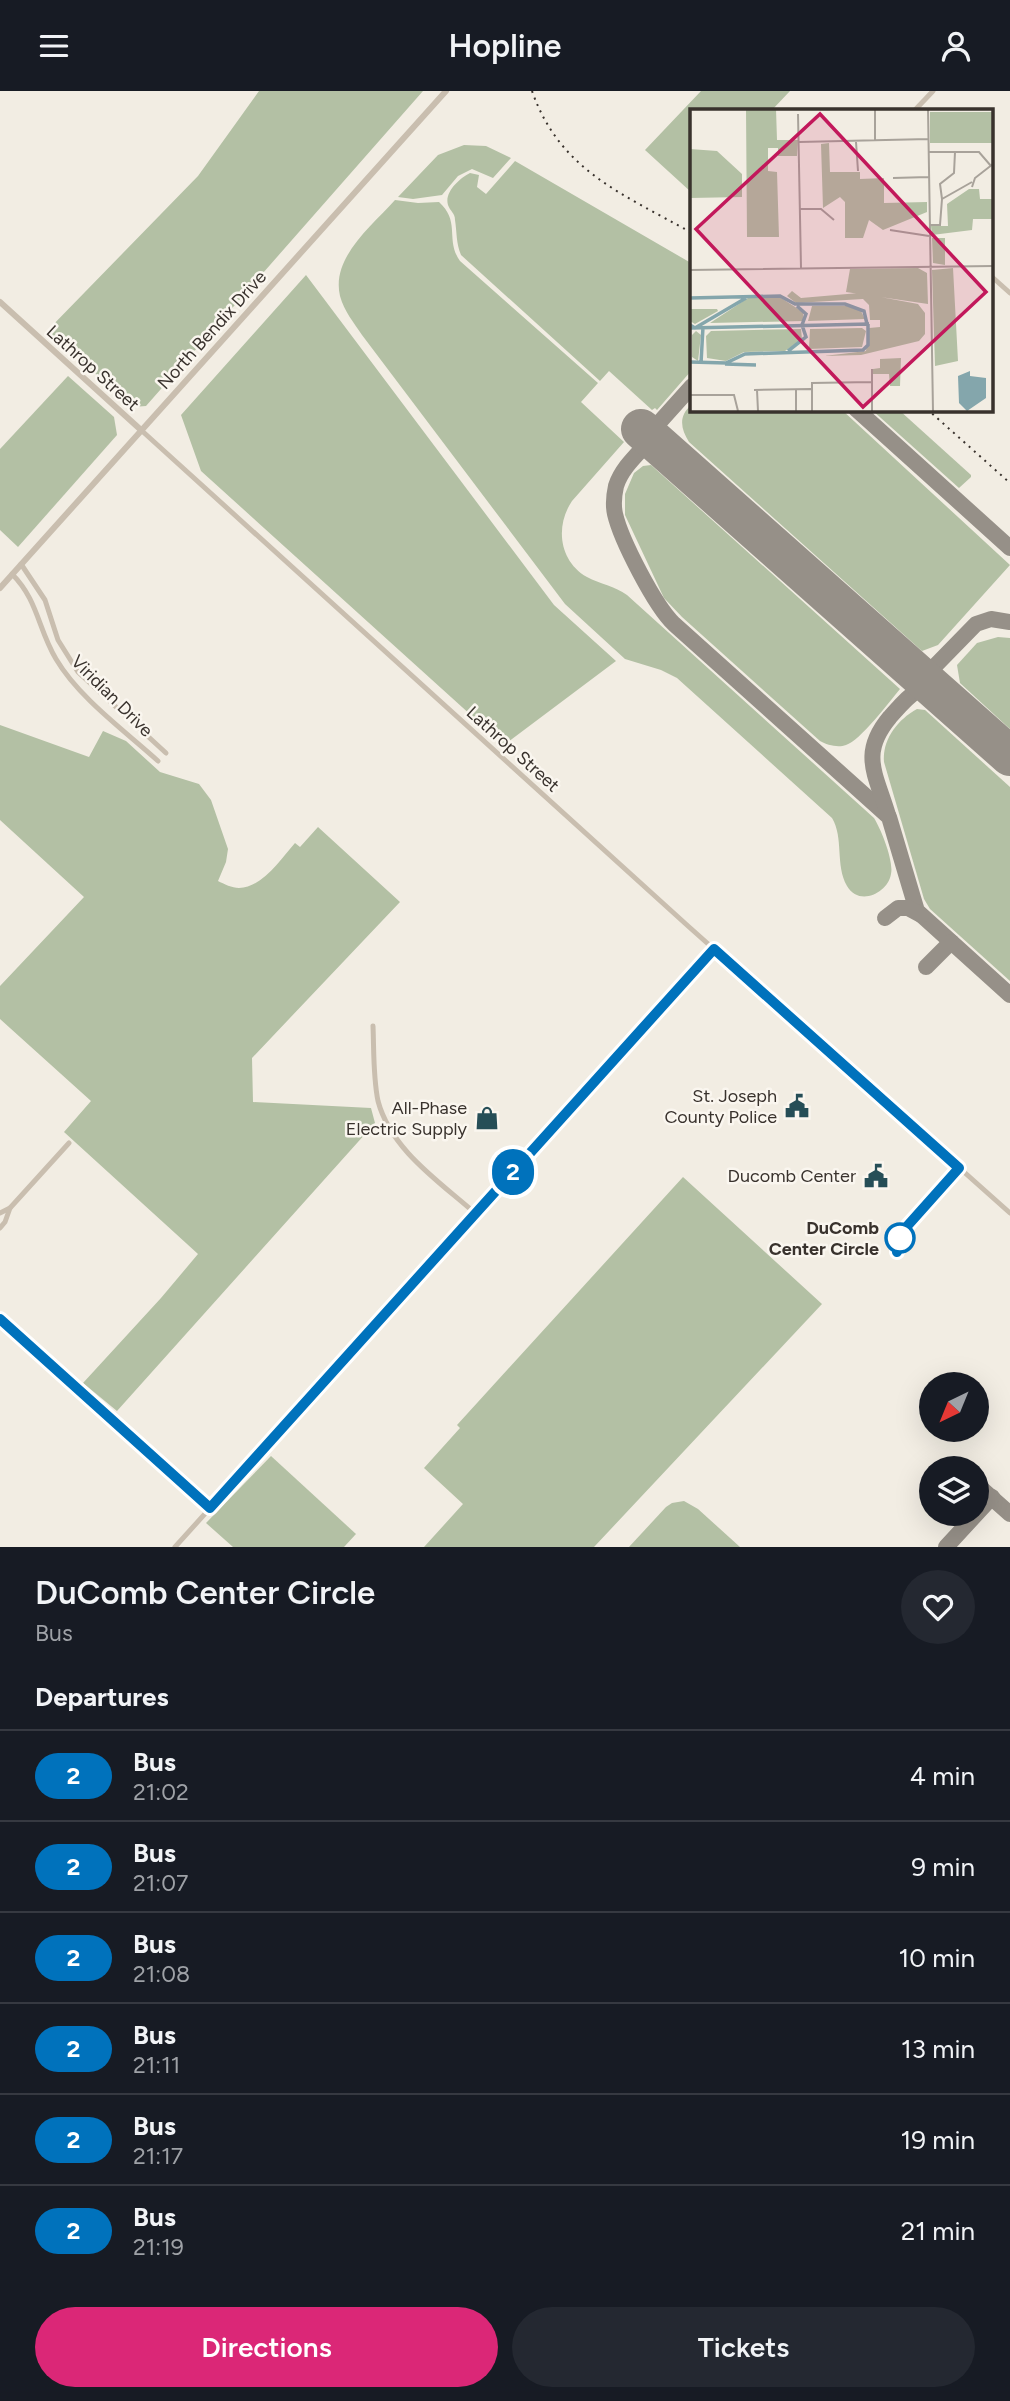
<!DOCTYPE html>
<html lang="en">
<head>
<meta charset="utf-8">
<style>
  :root { --surface:#171b24; --page:#242831; --text:#f1f3f6; --muted:#9ea1a6; --line:#363941; --accent:#db2777 }
  body { margin:0; font-family:Figtree,sans-serif; background:var(--page); color:var(--text); height:100vh; display:flex; flex-direction:column; font-size:26px; white-space:nowrap }
  * { box-sizing:border-box; margin:0 }
  p { font-size:23px; color:var(--muted) }
  .icon { flex:none; width:38px; height:38px; fill:none; stroke:currentColor; stroke-width:2; stroke-linecap:round; stroke-linejoin:round }
  .map { position:relative; height:1456px; overflow:hidden }
  .side { display:flex; flex-direction:column; background:var(--surface); flex:1 }
  .side>* { flex:none }
  .badge { padding:0 14px; border-radius:23px; font-size:24px; line-height:46px }
  .needle { width:46px; rotate:223deg }
  .buttons { position:absolute; left:919px; top:1281px; display:grid; gap:14px }
  .buttons a { display:grid; place-items:center; width:70px; height:70px; border-radius:50%; background:var(--surface); box-shadow:0 7px 28px #0002; font-size:35px }
  .map>.badge { position:absolute; translate:-50% -50%; box-shadow:0 0 0 4px #fff }
  h2 { padding:0 35px; font-size:26px; line-height:63px }
  .round { display:grid; place-items:center; flex:none; width:74px; height:74px; border-radius:37px; background:var(--page) }
  .summary { display:flex; align-items:center; justify-content:space-between; height:119px; padding:0 35px }
  h1 { font-size:33px; font-weight:600; line-height:52px }
  .action { display:flex; gap:14px; margin-top:auto; padding:14px 35px }
  .action a { flex:1; height:80px; border-radius:42px; background:var(--accent); color:#fff; font-size:28px; font-weight:600; line-height:80px; text-align:center }
  .action a+a { background:var(--page); color:var(--text) }
  ul { padding:0; list-style:none }
  li { display:flex; align-items:center; gap:21px; height:91px; padding:0 35px; border-top:2px solid var(--line) }
  li div { flex:1 }
  li b { display:block; font-size:26px }
  li em { font-style:normal }
  li .badge { min-width:77px; font-weight:700; text-align:center }
  header { display:flex; justify-content:space-between; align-items:center; height:91px; padding:0 35px; background:var(--surface); font-size:32px; font-weight:600 }
  .map>svg:first-child { display:block }
  .green { fill:#b3c0a4 }
  .lines { fill:none; stroke-linecap:round; stroke-linejoin:round }
  .taxiway { stroke:#969088; stroke-width:16 }
  .runway { stroke:#969088; stroke-width:40 }
  .minor { stroke:#c9beaf; stroke-width:5 }
  .tertiary { stroke:#c9beaf; stroke-width:6 }
  .rail { stroke:#39322d; stroke-width:2; stroke-dasharray:2 5; stroke-linecap:butt }
  .line-casing { stroke:#fff; stroke-width:16 }
  .line { stroke:#0072bc; stroke-width:10 }
  .stop-dot { fill:#fff; stroke:#0072bc; stroke-width:3.5 }
  .labels { text-anchor:middle; stroke-width:5; stroke-linejoin:round; paint-order:stroke }
  .street-label { font-size:18px; fill:#39322d; stroke:#faf6ef }
  .poi-label { font-size:18px; fill:#39322d; stroke:#faf6ef; text-anchor:end }
  .stop-label { font-size:18px; font-weight:bold; fill:#39322d; stroke:#faf6ef; text-anchor:end }
  .inset-river { fill:none; stroke:#84a6ac; stroke-width:3.5 }
  .inset-road { fill:none; stroke:#a8a29a; stroke-width:2 }
  .view { fill:#c2185b; fill-opacity:0.15; stroke:#c2185b; stroke-width:3.5 }
  .inset-edge { fill:none; stroke:#39322d; stroke-width:3.5 }
</style>
</head>
<body>
<header><svg class="icon" aria-label="menu" viewBox="0 0 24 24"><path d="M4 6h16M4 12h16M4 18h16"/></svg>Hopline<svg class="icon" aria-label="person" viewBox="0 0 24 24"><circle cx="12" cy="8" r="4"/><path d="M4 21q1-7 8-7t8 7"/></svg></header>
<div class="map">
<svg width="1010" height="1456" viewBox="0 0 1010 1456">
  <rect width="100%" height="100%" fill="#f2ede3"/>
  <!-- green -->
  <g class="green">
    <path d="M259,0H423L146,315L133,316L47,240L198,85Z"/>
    <path d="M701,0H790L772,19H692L691,101L645,59Z"/>
    <path d="M464,54L486,55L511,67L493,87L472,78L458,85L442,104L413,108L398,106L438,64Z"/>
    <path d="M515,70L691,172V280L657,319L655,317L652,319L609,280L600,290L461,164C456,152 457,142 455,129C455,122 450,120 448,114C444,101 460,87 470,82L479,84L477,96L486,103Z"/>
    <path d="M395,109L418,112L439,111C461,131 445,149 460,170L598,292L581,311L624,351L572,410C555,435 559,470 587,486C600,493 615,495 627,504L874,727C881,738 894,770 891,783C888,802 859,816 847,795C835,774 844,747 832,727L677,587L661,579L625,568L565,513L362,244C354,232 344,220 340,205C331,166 372,135 395,109Z"/>
    <path d="M306,184L554,514L616,570L504,654L201,380L181,324Z"/>
    <path d="M68,285L114,326L117,344L18,456L0,439V358Z"/>
    <path d="M691,314L692,318L842,319L1010,474L938,554L922,560L689,351C681,338 678,326 691,314Z"/>
    <path d="M872,319H899L971,384V386L959,397Z"/>
    <path d="M651,374L900,598C889,611 860,650 846,654C838,657 827,654 820,650L682,526L664,507L625,424V403L634,382L643,375Z"/>
    <path d="M998,546L1010,547V638L960,592L957,574L977,552Z"/>
    <path d="M917,618L925,619L1010,696V890L930,818L924,808L884,671C882,649 897,629 917,618Z"/>
    <path d="M0,634L89,666L103,640L126,650L160,681L199,693L211,709L228,758L226,771L218,790C224,793 232,797 239,797C263,796 280,769 295,752L300,756L318,736L400,811L252,967L253,1011L371,1017L375,1032L117,1320L83,1292L161,1207L198,1163L64,1041L91,1010L0,928V895L84,806L0,729Z"/>
    <path d="M683,1086L822,1213L594,1456H424L463,1413L424,1377L460,1337L457,1334Z"/>
    <path d="M271,1365L356,1443L344,1456H233L206,1432Z"/>
    <path d="M684,1410L698,1418L740,1456H629L666,1416L672,1412Z"/>
  </g>
  <g class="lines">
    <!-- taxiway -->
    <g class="taxiway">
      <path d="M856,318L1010,457"/>
      <path d="M648,344L692,295"/>
      <path d="M652,347C639,362 622,376 616,395C614,404 613,414 615,423C621,449 655,515 674,533L889,726L917,820L1010,904"/>
      <path d="M942,604L933,588V577L976,533L991,528L1010,531"/>
      <path d="M888,724C876,683 859,663 890,626C899,616 907,606 918,599L942,604"/>
      <path d="M885,827L898,817H908L921,824"/>
      <path d="M926,876L951,851"/>
      <path d="M983,1399L1010,1423"/>
      <path d="M946,1456L992,1406"/>
    </g>
    <!-- runway -->
    <path class="runway" d="M641,338L1010,665"/>
    <!-- minor -->
    <g class="minor">
      <path d="M915,19L933,0"/>
      <path d="M991,185L1010,202"/>
      <path d="M141,339L688,835L1010,1122"/>
      <path d="M21,473L45,509L58,549L78,581L166,662"/>
      <path d="M12,483C38,509 38,538 56,568C79,607 125,640 158,670"/>
      <path d="M373,935C374,959 373,986 378,1010C391,1059 440,1091 476,1123"/>
      <path d="M0,1122L10,1117"/>
      <path d="M0,1137L5,1131L10,1117L69,1052"/>
      <path d="M0,1228L210,1417"/>
      <path d="M175,1456L714,858"/>
    </g>
    <!-- tertiary -->
    <g class="tertiary">
      <path d="M0,211L141,339"/>
      <path d="M0,497L446,0"/>
    </g>
    <!-- rail -->
    <g class="rail">
      <path d="M532,0C560,80 623,103 692,142"/>
      <path d="M927,318L1010,392"/>
    </g>
  </g>
  <g class="lines">
    <!-- line casing -->
    <g class="line-casing">
      <path id="line" d="M0,1228L210,1417L714,858L959,1077L901,1142L897,1161"/>
    </g>
    <!-- line -->
    <use href="#line" class="line"/>
  </g>
  <!-- icons -->
  <defs>
    <g id="civic-bare" transform="scale(1.89)"><path d="M-.6-6.5H3V-4.5H.6V-3L4-1V1h2V6H-6V1h2V-1L-.6-3ZM-1.2 2.5V6h2.4V2.5Z" fill="#264e57" stroke="#faf6ef" stroke-width="2.5" paint-order="stroke"/></g>
    <g id="shop-bare" transform="scale(1.89)"><path d="M-5-2.5h2.3a2.7 3.5 0 0 1 5.4 0H5L5.5 6h-11ZM-1.5-2.5h3a1.5 2.3 0 0 0-3 0Z" fill="#264e57" stroke="#faf6ef" stroke-width="2.5" paint-order="stroke"/></g>
  </defs>
  <g fill-rule="evenodd">
    <use href="#civic-bare" x="797" y="1015"/>
    <use href="#shop-bare" x="487" y="1027"/>
    <use href="#civic-bare" x="876" y="1085"/>
  </g>
  <!-- markers -->
  <circle class="stop-dot" cx="900" cy="1147" r="14"/>
  <g class="labels">
    <!-- street labels -->
    <g class="street-label">
      <text transform="translate(212 239) rotate(-48)" y="6">North Bendix Drive</text>
      <text transform="translate(93 277) rotate(42)" y="6">Lathrop Street</text>
      <text transform="translate(112 605) rotate(45)" y="6">Viridian Drive</text>
      <text transform="translate(513 658) rotate(42)" y="6">Lathrop Street</text>
    </g>
    <!-- poi labels -->
    <g class="poi-label">
      <text x="777" y="1011">St. Joseph<tspan x="777" dy="21">County Police</tspan></text>
      <text x="467" y="1023">All-Phase<tspan x="467" dy="21">Electric Supply</tspan></text>
      <text x="856" y="1091">Ducomb Center</text>
    </g>
    <!-- stop labels -->
    <g class="stop-label">
      <text x="879" y="1143">DuComb<tspan x="879" dy="21">Center Circle</tspan></text>
    </g>
  </g>
  <!-- overview -->
  <g transform="translate(690 18)">
    <rect width="303" height="303" fill="#f2ede3"/>
    <path d="M56,0H86L87,31H108L107,47H88V39H78V62L87,63L89,128H57ZM240,3H303V34H240ZM139,34L140,63H170V70L194,69V94L237,93V103L193,121L179,111L173,129H155V93L150,88L133,99L131,35ZM0,40L27,42L52,65V88L0,89ZM279,80H289L290,90H303V110H283L282,121L242,126L241,117H258L257,95ZM242,129H255V156L243,154ZM228,159L237,164L238,195L156,183L160,160ZM263,159L268,252L245,257L242,161ZM102,182L111,189L169,184L228,195L235,204V225L229,232L171,246L134,247L176,242L179,219L190,218V211H180L179,196L173,190L106,194L97,187ZM58,189H91L113,203L114,212L20,214ZM122,197H157L171,202L175,210L118,212ZM0,200H27L28,202L5,215L0,212ZM172,219L176,222L172,238L119,240L120,220ZM111,220L112,230L95,242L54,243L36,252L17,249L16,227L21,222ZM6,222L11,226L8,252L2,248V226ZM211,249L210,277H200L199,265H183V260L190,259V250Z" fill="#b3c0a4"/>
    <path d="M280,262V267L296,269V289L277,302L269,294L268,267Z" fill="#84a6ac"/>
    <path class="inset-river" d="M0,189L90,187L105,195H155L174,202L177,215M0,216L5,219L56,189M0,219L179,215M98,242L116,228L112,216L116,205L107,197M0,253L36,254L55,245L173,241L178,236V215M11,254L13,218M35,255L66,256"/>
    <path class="inset-road" d="M185,0V32M238,0L243,302M108,5L111,159M109,33L239,30M166,33L168,62M239,43H289L301,57M203,69L239,68M282,78L285,69L303,55M252,90L250,75L264,64L265,43M110,100H131L144,111M240,116H250L252,90L282,73M200,121L239,127M0,161L303,157M182,260V302M106,280V302M64,281L121,280M67,281L68,302M0,286H44L48,302M122,302V274L182,273"/>
    <path class="view" d="M130,5L296,183L173,298L6,120Z"/>
    <rect width="303" height="303" class="inset-edge"/>
  </g>
</svg>
<div class="buttons">
<a><svg class="needle" viewBox="-14 -14 28 28"><path d="M0-13l5 13h-10z" fill="#e53935"/><path d="M0 13l5-13h-10z" fill="#9ea1a6"/></svg></a>
<a><svg class="icon" aria-label="layers" viewBox="0 0 24 24"><path d="M12 4l9 5-9 5-9-5zM3 14l9 5 9-5"/></svg></a>
</div>
<b class="badge" style="left:513px;top:1081px;background:#0072bc;color:#fff">2</b>
</div>
<section class="side">
<div class="summary"><div><h1>DuComb Center Circle</h1><p>Bus</p></div><a class="round"><svg class="icon" aria-label="heart" viewBox="0 0 24 24"><path d="M12 20l-8-8c-3-5 5-10 8-4 3-6 11-1 8 4z"/></svg></a></div>
<h2>Departures</h2>
<ul>
<li><span class="badge" style="background:#0072bc;color:#fff">2</span><div><b>Bus</b><p>21:02</p></div><em>4 min</em></li>
<li><span class="badge" style="background:#0072bc;color:#fff">2</span><div><b>Bus</b><p>21:07</p></div><em>9 min</em></li>
<li><span class="badge" style="background:#0072bc;color:#fff">2</span><div><b>Bus</b><p>21:08</p></div><em>10 min</em></li>
<li><span class="badge" style="background:#0072bc;color:#fff">2</span><div><b>Bus</b><p>21:11</p></div><em>13 min</em></li>
<li><span class="badge" style="background:#0072bc;color:#fff">2</span><div><b>Bus</b><p>21:17</p></div><em>19 min</em></li>
<li><span class="badge" style="background:#0072bc;color:#fff">2</span><div><b>Bus</b><p>21:19</p></div><em>21 min</em></li>
</ul>
<div class="action"><a>Directions</a><a>Tickets</a></div>
</section>
</body>
</html>
